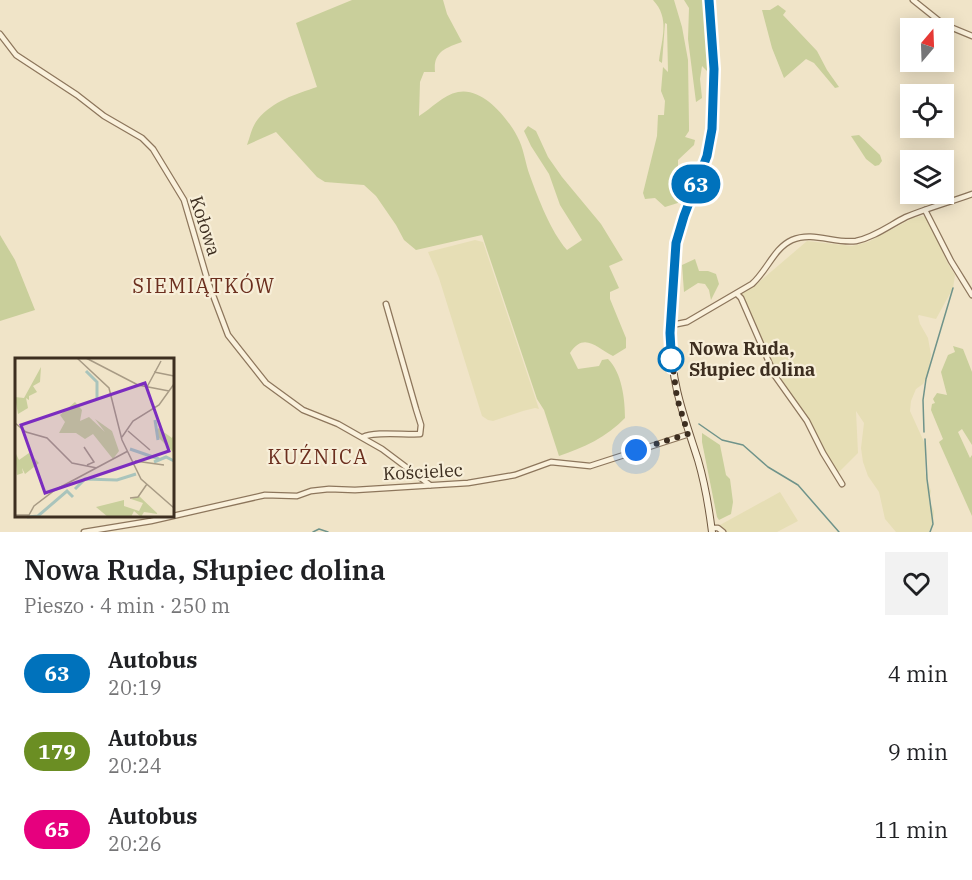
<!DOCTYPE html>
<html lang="pl">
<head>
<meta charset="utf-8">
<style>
  :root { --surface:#fff; --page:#f2f2f2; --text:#202124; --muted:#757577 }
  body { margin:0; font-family:"IBM Plex Serif",serif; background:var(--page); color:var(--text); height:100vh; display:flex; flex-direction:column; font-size:22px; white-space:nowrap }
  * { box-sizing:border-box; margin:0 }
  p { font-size:20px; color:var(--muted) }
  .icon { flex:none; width:33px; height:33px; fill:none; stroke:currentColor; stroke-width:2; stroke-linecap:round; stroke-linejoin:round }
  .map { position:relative; height:532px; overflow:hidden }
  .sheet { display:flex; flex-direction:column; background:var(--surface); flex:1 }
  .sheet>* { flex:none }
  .badge { padding:0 12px; border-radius:20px; font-size:21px; line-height:39px }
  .needle { width:39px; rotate:19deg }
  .fabs { position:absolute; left:900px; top:18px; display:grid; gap:12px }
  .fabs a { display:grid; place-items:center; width:54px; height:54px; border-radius:0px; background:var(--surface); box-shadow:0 3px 15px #0003; font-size:30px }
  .you { position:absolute; width:30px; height:30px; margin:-15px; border:4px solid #fff; border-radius:50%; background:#1a73e8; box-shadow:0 0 0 9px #1a73e833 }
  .map>.badge { position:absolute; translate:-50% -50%; box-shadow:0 0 0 3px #fff }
  .round { display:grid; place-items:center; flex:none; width:63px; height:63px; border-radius:0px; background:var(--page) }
  .summary { display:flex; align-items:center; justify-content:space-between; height:102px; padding:0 24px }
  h1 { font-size:28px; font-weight:600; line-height:45px }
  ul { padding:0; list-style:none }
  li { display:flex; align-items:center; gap:18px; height:78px; padding:0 24px }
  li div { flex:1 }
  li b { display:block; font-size:22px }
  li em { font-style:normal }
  li .badge { min-width:66px; font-weight:700; text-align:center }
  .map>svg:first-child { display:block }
  .farmland { fill:#e6deb5 }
  .green { fill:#c9cf9b }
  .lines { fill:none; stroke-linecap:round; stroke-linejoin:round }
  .stream { stroke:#6f938a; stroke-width:1.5 }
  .street-casing { stroke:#8d765c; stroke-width:7 }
  .secondary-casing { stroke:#6f573f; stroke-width:8 }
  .street { stroke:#faf1dc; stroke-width:4.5 }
  .secondary { stroke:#faf1dc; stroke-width:6 }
  .line-casing { stroke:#fff; stroke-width:14 }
  .line { stroke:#0072bc; stroke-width:9 }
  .walk { stroke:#3d2e20; stroke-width:6; stroke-dasharray:0 10.8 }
  .stop-dot { fill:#fff; stroke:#0072bc; stroke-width:3 }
  .labels { text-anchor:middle; stroke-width:4.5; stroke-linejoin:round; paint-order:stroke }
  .street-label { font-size:18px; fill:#3d2e20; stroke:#f7eed8 }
  .stop-label { font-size:18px; font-weight:bold; fill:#3d2e20; stroke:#f7eed8; text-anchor:start }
  .neighbourhood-label { font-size:20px; letter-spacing:1.5px; fill:#6b2e1e; stroke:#f7eed8 }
  .inset-river { fill:none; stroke:#a9c4bc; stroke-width:3 }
  .inset-road { fill:none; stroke:#a89b85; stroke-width:1.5 }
  .view { fill:#7b2cbf; fill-opacity:0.15; stroke:#7b2cbf; stroke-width:3 }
  .inset-edge { fill:none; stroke:#3d2e20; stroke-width:3 }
</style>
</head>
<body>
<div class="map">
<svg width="972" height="532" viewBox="0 0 972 532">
  <rect width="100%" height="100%" fill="#f0e4c8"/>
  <!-- farmland -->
  <g class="farmland">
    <path d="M921,216L927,217L931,225L947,262L955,275L953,288L936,319L919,315L918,316L920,324L928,338L931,355L928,375L923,384L916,389L911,401L910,411L925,444V472L931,491L929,501L934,511L933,524L929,532H896L885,519L879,492L868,476L863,462L861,448L864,423L856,411L858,453L838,473L779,379L741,294L758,283L807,241L852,246L868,242L913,218Z"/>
    <path d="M475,240L483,242L539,409L535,408L523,411L493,421L488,420L482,416L439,278L428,252Z"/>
    <path d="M780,492L798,521L777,532H726L720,525Z"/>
  </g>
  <!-- green -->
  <g class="green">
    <path d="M352,0H443L447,14L462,42C445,48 433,52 435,72H424L420,82L419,116C431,109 443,95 458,92C482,87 507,117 517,136C524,148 525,163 530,176C538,198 551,232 567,250L582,240L560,205L549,174L531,146L524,131L528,126L536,131L548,157L562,177L601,224L623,260L609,266L619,288L610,292V299L626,338V348L613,356C597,348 584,331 570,353L578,369L599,366L602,360L608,359C622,373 625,399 625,418C607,437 583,448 559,456L544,410L537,399L482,235L416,250L404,240L396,225L376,196L364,185L325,182L317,177L276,132L247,145C250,137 252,126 258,119C273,101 296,94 317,87L296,23Z"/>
    <path d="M653,0H674L682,27L688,60L689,126V131L685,137L695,140L694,145L678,160V195L681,202L665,207L655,198L645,199L643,193L657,136L658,115H664L665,101L661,91L663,67L668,72L667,24L665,23L662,63L659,61C662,38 670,18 653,0Z"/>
    <path d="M684,0H705L708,72L702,66L700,79L702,98L696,102L688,39L689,8Z"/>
    <path d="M778,5L786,11L783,15L817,51L827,70L839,87L835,88L814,63L806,59L784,78L772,48L762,10H770Z"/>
    <path d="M859,135L880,155L882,161L879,165L875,166L866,159L851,136Z"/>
    <path d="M0,235L15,260L35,310L0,321Z"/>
    <path d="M695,259L699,271H708L716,274L719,284L711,300L709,290L705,284L698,283L684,292L682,265Z"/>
    <path d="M953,346L963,349L972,372V445L962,429L958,432L970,458L972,455V516L939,442L943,439L931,410L932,404L935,403L933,399L937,393L947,395L941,372L948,355L955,352Z"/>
    <path d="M702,433L720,445L726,475L730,479L733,502L731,514L719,520L717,517L702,442Z"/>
  </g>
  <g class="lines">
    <!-- stream -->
    <g class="stream">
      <path d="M699,424L722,440L743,445L768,467L798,485L839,532"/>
      <path d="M924,432L923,400L926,379L953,288"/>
      <path d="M925,439L927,479L933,524L930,532"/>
      <path d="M313,532L319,529L328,532"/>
    </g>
    <!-- street casing -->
    <g class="street-casing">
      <g id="street">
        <path d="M913,0L943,24L972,36"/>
        <path d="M0,34L16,55L77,95L104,116L142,138L153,149L184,200L208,282L228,335L266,383L303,410L338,424L382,449L430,485"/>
        <path d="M925,210L951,261L972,295"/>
        <path d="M737,294L741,298L775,376L807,421L823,453L842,484"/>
        <path d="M672,325L687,322L752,284C767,271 774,248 792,240C813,231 835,244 856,241C875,237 890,225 906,217C928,208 950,202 972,194"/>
        <path d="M363,437C374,431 405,435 420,434L421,425L416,409L386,304"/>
        <path d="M712,528H718L723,532"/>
        <path d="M84,532L151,521L265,495L297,496L311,491L329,489L355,490L468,483L515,475L551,462L590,466L689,434"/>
      </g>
    </g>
    <!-- secondary casing -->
    <g class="secondary-casing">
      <path id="secondary" d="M709,0C712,47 719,95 710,141C705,171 688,198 680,227C671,262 671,301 671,336C670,381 685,419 698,460C705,484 709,508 712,532"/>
    </g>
    <!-- street -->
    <use href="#street" class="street"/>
    <!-- secondary -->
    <use href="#secondary" class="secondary"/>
  </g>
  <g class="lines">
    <!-- line casing -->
    <g class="line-casing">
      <path id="line" d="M672,368L670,333L676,243L684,216L707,156L712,129L714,69L709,0"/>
    </g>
    <!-- line -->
    <use href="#line" class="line"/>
    <!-- walk -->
    <path class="walk" d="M636,450L688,434L677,398L671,352V359"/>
  </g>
  <!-- markers -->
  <circle class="stop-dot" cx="671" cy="359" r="12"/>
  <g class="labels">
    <!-- street labels -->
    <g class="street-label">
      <text transform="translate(205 226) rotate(72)" y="6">Kołowa</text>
      <text transform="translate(423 472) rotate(-3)" y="6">Kościelec</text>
    </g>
    <!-- stop labels -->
    <g class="stop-label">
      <text x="689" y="355">Nowa Ruda,<tspan x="689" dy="21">Słupiec dolina</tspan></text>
    </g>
    <!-- neighbourhood labels -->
    <g class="neighbourhood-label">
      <text x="204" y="293">SIEMIĄTKÓW</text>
      <text x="318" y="464">KUŹNICA</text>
    </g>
  </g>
  <!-- overview -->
  <g transform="translate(15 358)">
    <rect width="159" height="159" fill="#f0e4c8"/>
    <path d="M26,9L25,24L18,28L22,34L14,38V42L11,40L13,50L3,56L0,39L9,40ZM60,44L67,52L65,63L74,59L90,74L80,61L97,73L104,93L98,101L78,76L70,81L61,75H44L50,64L45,57ZM143,70L157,80L159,76V95L143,79ZM0,94L4,102L14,95L24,105L10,116L7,110L8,115L2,117ZM124,138L143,156L129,154L126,159L119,153L116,159H93L81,149L109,142V148L124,153L128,145L116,141Z" fill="#c9cf9b"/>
    <path class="inset-river" d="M71,13L82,24V41M140,62L143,82M115,91L144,101M139,104L151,99L159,103M60,131L70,121L102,122L121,116M12,159L23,158L52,133L58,139"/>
    <path class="inset-road" d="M62,0L94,30L107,82L126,121L159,150M71,0L123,27L154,33M139,14L159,18M132,29L146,3M0,65L11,74L32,80L57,105L82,110M113,73L135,92M107,79L118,63L144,47L159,26M69,89L79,104L72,107M120,103L149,107M115,140L123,139L132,126M0,157H14L19,148L40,132L113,93"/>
    <path class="view" d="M130,25L154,93L30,135L6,67Z"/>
    <rect width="159" height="159" class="inset-edge"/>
  </g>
</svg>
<div class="fabs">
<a><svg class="needle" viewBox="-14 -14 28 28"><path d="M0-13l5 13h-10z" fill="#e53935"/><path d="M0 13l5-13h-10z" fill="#757577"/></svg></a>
<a><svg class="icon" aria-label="locate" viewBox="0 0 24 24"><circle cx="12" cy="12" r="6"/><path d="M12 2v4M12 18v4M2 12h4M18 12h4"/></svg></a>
<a><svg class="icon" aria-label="layers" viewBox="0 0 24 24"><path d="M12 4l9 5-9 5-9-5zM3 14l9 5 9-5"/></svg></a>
</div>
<div class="you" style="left:636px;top:450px"></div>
<b class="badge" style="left:696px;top:184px;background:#0072bc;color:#fff">63</b>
</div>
<section class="sheet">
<div class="summary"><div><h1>Nowa Ruda, Słupiec dolina</h1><p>Pieszo · 4 min · 250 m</p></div><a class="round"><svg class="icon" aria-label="heart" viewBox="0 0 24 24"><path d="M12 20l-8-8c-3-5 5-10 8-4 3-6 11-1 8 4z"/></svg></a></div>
<ul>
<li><span class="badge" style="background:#0072bc;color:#fff">63</span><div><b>Autobus</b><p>20:19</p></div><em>4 min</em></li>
<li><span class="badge" style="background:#6b8e23;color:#fff">179</span><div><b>Autobus</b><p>20:24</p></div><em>9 min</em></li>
<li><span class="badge" style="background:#e6007e;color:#fff">65</span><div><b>Autobus</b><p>20:26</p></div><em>11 min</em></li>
</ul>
</section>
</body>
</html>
